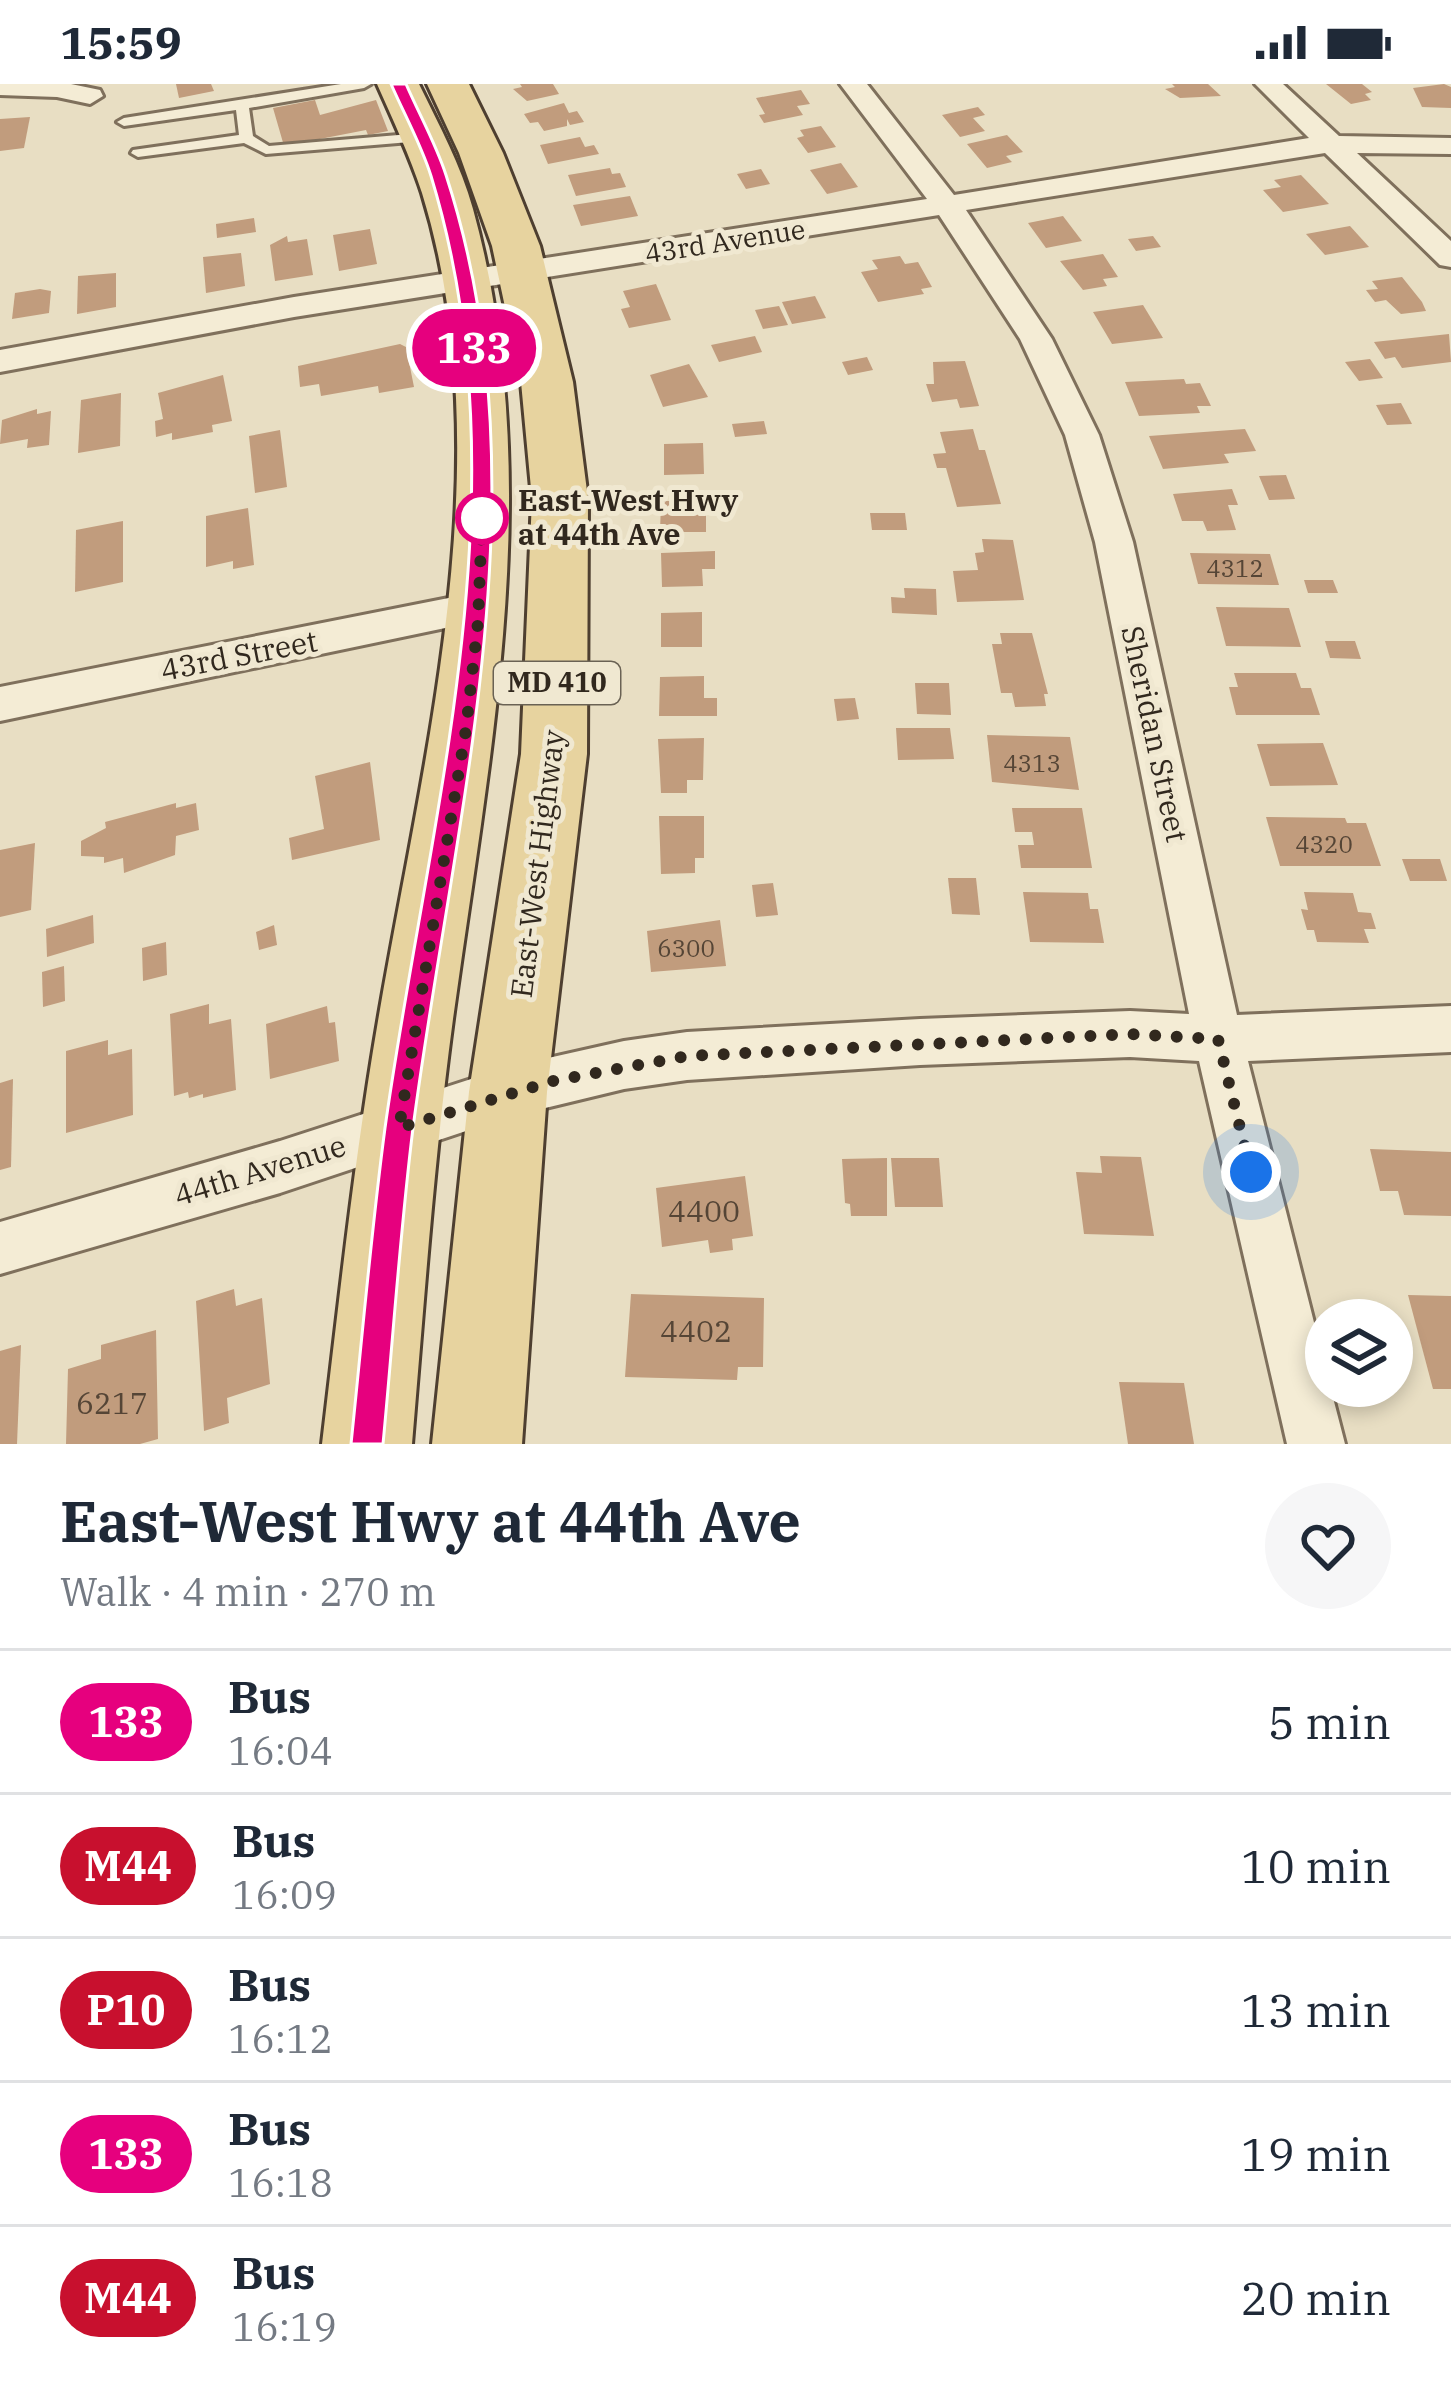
<!DOCTYPE html>
<html lang="en">
<head>
<meta charset="utf-8">
<style>
  :root { --surface:#fff; --page:#f6f6f7; --text:#1f2937; --muted:#747a83; --line:#e0e1e3 }
  body { margin:0; font-family:"IBM Plex Serif",serif; background:var(--page); color:var(--text); height:100vh; display:flex; flex-direction:column; font-size:45px; white-space:nowrap }
  * { box-sizing:border-box; margin:0 }
  p { font-size:39px; color:var(--muted) }
  .icon { flex:none; width:66px; height:66px; fill:none; stroke:currentColor; stroke-width:2; stroke-linecap:round; stroke-linejoin:round }
  .map { position:relative; height:1360px; overflow:hidden }
  .side { display:flex; flex-direction:column; background:var(--surface); flex:1 }
  .side>* { flex:none }
  .badge { padding:0 24px; border-radius:39px; font-size:42px; line-height:78px }
  .buttons { position:absolute; left:1305px; top:1215px; display:grid; gap:24px }
  .buttons a { display:grid; place-items:center; width:108px; height:108px; border-radius:50%; background:var(--surface); box-shadow:0 6px 18px #0003; font-size:60px }
  .you { position:absolute; width:60px; height:60px; margin:-30px; border:9px solid #fff; border-radius:50%; background:#1a73e8; box-shadow:0 0 0 18px #1a73e833 }
  .map>.badge { position:absolute; translate:-50% -50%; box-shadow:0 0 0 6px #fff }
  .round { display:grid; place-items:center; flex:none; width:126px; height:126px; border-radius:63px; background:var(--page) }
  .overview { display:flex; align-items:center; justify-content:space-between; height:204px; padding:0 60px }
  h1 { font-size:57px; font-weight:700; line-height:90px }
  ul { padding:0; list-style:none }
  li { display:flex; align-items:center; gap:36px; height:144px; padding:0 60px; border-top:3px solid var(--line) }
  li div { flex:1 }
  li b { display:block; font-size:45px }
  li em { font-style:normal }
  li .badge { min-width:132px; font-weight:700; text-align:center }
  .status { display:flex; justify-content:space-between; align-items:center; height:84px; padding:0 60px; background:var(--surface); direction:ltr }
  .status svg { height:33px; fill:currentColor }
  .map>svg:first-child { display:block }
  .building { fill:#c19c7d }
  .lines { fill:none; stroke-linecap:round; stroke-linejoin:round }
  .lane-casing { stroke:#7f705c; stroke-width:6 }
  .street-casing { stroke:#7f705c; stroke-width:6 }
  .primary-casing { stroke:#4e3f30; stroke-width:6 }
  .lane { fill:#f4ecd5; fill-rule:evenodd }
  .street { fill:#f4ecd5; fill-rule:evenodd }
  .primary { fill:#e7d39f; fill-rule:evenodd }
  .line { fill:#e6007e; stroke:#fff; stroke-width:3 }
  .walk { stroke:#31281e; stroke-width:12; stroke-dasharray:0 21.6 }
  .stop-dot { fill:#fff; stroke:#e6007e; stroke-width:6 }
  .labels { text-anchor:middle; stroke-width:10; stroke-linejoin:round; paint-order:stroke }
  .number-label { font-size:24px; fill:#554536 }
  .far-street-label { font-size:27px; fill:#31281e; stroke:#f0e8d1 }
  .shield { fill:#f0e8d1; stroke:#6a6254; stroke-width:3 }
  .shield-label { font-size:27px; font-weight:bold; fill:#31281e }
  .stop-label { font-size:30px; font-weight:bold; fill:#31281e; stroke:#f0e8d1; text-anchor:start }
  .street-label { font-size:30px; fill:#31281e; stroke:#f0e8d1 }
  .near-number-label { font-size:30px; fill:#554536 }
</style>
</head>
<body>
<div class="status"><b>15:59</b><svg viewBox="0 0 49 12"><path d="M0 12V9h3v3zM5 12V6h3v6zM10 12V3h3v9zM15 12V0h3v12zM26 1h20v11H26zM47 4h2v5h-2z"/></svg></div>
<div class="map">
<svg width="1451" height="1360" viewBox="0 0 1451 1360">
  <rect width="100%" height="100%" fill="#e8dec3"/>
  <!-- building -->
  <g class="building">
    <path d="M176,0H211L214,7L179,14Z"/>
    <path d="M520,0H553L559,10L527,17L513,5L522,3Z"/>
    <path d="M1172,0H1208L1221,12L1180,14L1165,5L1175,3Z"/>
    <path d="M1326,0H1362L1372,8L1365,10L1371,16L1351,20Z"/>
    <path d="M1444,0L1451,3V24L1422,23L1413,4Z"/>
    <path d="M801,6L810,20L797,22L803,31L764,39L759,31L765,30L756,14Z"/>
    <path d="M315,16L320,31L376,16L388,47L368,51L366,46L284,62L273,24Z"/>
    <path d="M564,19L569,29L577,27L584,38L570,41L567,35V42L544,47L538,38L530,39L524,30Z"/>
    <path d="M978,23L985,31L973,34L985,47L960,53L942,31Z"/>
    <path d="M30,33L24,64L0,67V35Z"/>
    <path d="M821,42L836,63L808,69L797,54L804,52L800,46Z"/>
    <path d="M1007,51L1023,68L1006,72L1012,78L987,84L967,60Z"/>
    <path d="M580,53L585,63L594,61L599,70L548,80L540,61Z"/>
    <path d="M841,79L858,103L827,110L810,86Z"/>
    <path d="M610,84L612,90L620,89L626,103L576,112L568,91Z"/>
    <path d="M761,85L770,100L746,105L737,90Z"/>
    <path d="M1301,91L1329,120L1283,128L1263,106L1281,103L1274,96Z"/>
    <path d="M630,112L638,132L581,142L573,121Z"/>
    <path d="M1063,132L1082,157L1046,164L1028,139Z"/>
    <path d="M254,134L256,148L217,154L216,140Z"/>
    <path d="M1350,142L1369,163L1325,171L1306,150Z"/>
    <path d="M370,145L377,180L339,187L333,151Z"/>
    <path d="M287,152L288,158L307,155L313,191L275,197L270,161Z"/>
    <path d="M1153,152L1161,163L1136,167L1128,155Z"/>
    <path d="M241,169L245,202L206,209L203,173Z"/>
    <path d="M1103,170L1118,193L1103,195L1107,202L1083,206L1060,177Z"/>
    <path d="M900,172L905,180L918,178L932,203L921,205L924,210L878,218L861,188L878,185L872,176Z"/>
    <path d="M116,189V223L77,230L78,192Z"/>
    <path d="M1402,193L1422,218L1426,227L1401,230L1386,216L1375,218L1366,206L1378,205L1372,197Z"/>
    <path d="M656,200L671,236L629,244L621,225L630,223L623,207Z"/>
    <path d="M40,205L51,207L49,229L12,235L15,209Z"/>
    <path d="M815,212L826,234L792,240L782,218Z"/>
    <path d="M1143,221L1163,254L1112,260L1093,228Z"/>
    <path d="M779,222L788,241L763,245L755,226Z"/>
    <path d="M1449,250L1451,278L1402,284L1395,273L1385,275L1374,258Z"/>
    <path d="M755,252L762,268L719,278L711,261Z"/>
    <path d="M400,260L406,263L414,303L379,309L378,302L321,312L319,300L300,303L298,282Z"/>
    <path d="M867,273L873,286L848,291L842,278Z"/>
    <path d="M1370,275L1383,294L1359,297L1345,278Z"/>
    <path d="M965,277L979,322L960,324L957,315L932,318L926,300H934L933,278Z"/>
    <path d="M689,280L708,313L663,323L650,291Z"/>
    <path d="M223,291L232,337L212,341L213,348L172,356V349L156,353L155,337L163,335L158,309Z"/>
    <path d="M1184,295L1186,300L1200,299L1211,322H1197L1200,329L1139,332L1125,298Z"/>
    <path d="M121,309L120,362L78,369L81,316Z"/>
    <path d="M1401,319L1412,340L1387,341L1376,321Z"/>
    <path d="M37,325V330L51,327L49,361L27,364L28,355L0,360L2,336Z"/>
    <path d="M764,337L767,350L735,353L732,340Z"/>
    <path d="M973,345L979,366H985L1001,420L957,423L946,384H937L933,370L946,369L940,348Z"/>
    <path d="M1245,345L1256,367L1224,370L1229,379L1163,385L1149,352Z"/>
    <path d="M280,346L287,403L255,409L249,352Z"/>
    <path d="M703,359L704,390L664,391V360Z"/>
    <path d="M1286,391L1295,415L1269,416L1259,392Z"/>
    <path d="M1232,405L1238,421H1228L1236,446L1207,447L1203,437H1182L1173,410Z"/>
    <path d="M661,417H706V448H660Z"/>
    <path d="M248,424L254,481L233,485V477L206,483V432Z"/>
    <path d="M870,429H905L907,446H872Z"/>
    <path d="M123,437V498L75,508L76,446Z"/>
    <path d="M982,455L1013,456L1024,516L957,518L953,487L978,486L975,469L984,468Z"/>
    <path d="M715,467V485H702L703,502L662,503L661,469Z"/>
    <path d="M1190,469L1270,470L1279,501L1198,500Z"/>
    <path d="M1304,496H1333L1338,509H1308Z"/>
    <path d="M904,504L936,505L937,531L892,529L891,513L905,514Z"/>
    <path d="M1216,523L1289,524L1301,563L1226,562Z"/>
    <path d="M702,528V563H661V529Z"/>
    <path d="M1000,549H1032L1048,610H1044L1046,622L1015,623L1012,609H1001L992,560H1002Z"/>
    <path d="M1325,557H1355L1361,575L1330,574Z"/>
    <path d="M1234,589H1296L1301,604H1311L1320,631H1236L1229,603H1238Z"/>
    <path d="M704,592V614H717V632H659L660,593Z"/>
    <path d="M915,599H949L951,631L917,630Z"/>
    <path d="M855,614L859,635L837,637L834,615Z"/>
    <path d="M896,644H950L954,675L898,676Z"/>
    <path d="M987,651L1070,653L1079,706L992,698Z"/>
    <path d="M704,654L703,696H687V709H661L658,655Z"/>
    <path d="M1323,659L1338,701L1270,702L1257,660Z"/>
    <path d="M370,678L380,756L292,776L289,754L324,745L315,692Z"/>
    <path d="M176,719V724L196,719L199,746L176,752L175,771L124,789L123,774L104,779V773L81,772V757L106,744L105,738Z"/>
    <path d="M1012,724H1082L1092,784H1021L1018,761H1034L1032,748H1015Z"/>
    <path d="M659,732H704V774H695V789L661,790Z"/>
    <path d="M1266,733L1345,734L1347,739H1366L1381,782H1280Z"/>
    <path d="M35,759L31,826L0,833V766Z"/>
    <path d="M1402,775H1440L1447,797H1410Z"/>
    <path d="M948,794H976L980,831L952,830Z"/>
    <path d="M773,799L778,831L756,833L752,801Z"/>
    <path d="M1023,808L1088,809L1090,825H1098L1104,859L1030,858Z"/>
    <path d="M1304,808L1353,809L1358,828L1371,829L1376,845H1364L1369,859L1317,858L1314,846H1307L1301,825L1308,826Z"/>
    <path d="M93,831L94,859L47,873L46,845Z"/>
    <path d="M720,836L726,882L651,888L647,847Z"/>
    <path d="M274,841L277,861L259,866L256,848Z"/>
    <path d="M166,858L167,891L143,897L142,864Z"/>
    <path d="M64,882L65,917L43,923L42,888Z"/>
    <path d="M209,920V940L231,935L236,1006L203,1014V1010L189,1014L188,1008L174,1012L170,930Z"/>
    <path d="M327,922L329,939L335,938L339,977L270,995L266,940Z"/>
    <path d="M108,956V971L132,965L133,1031L66,1049V967Z"/>
    <path d="M13,995L11,1083L0,1086V999Z"/>
    <path d="M1370,1065L1451,1068V1132L1404,1131L1398,1107H1380Z"/>
    <path d="M1100,1072L1141,1073L1154,1152L1084,1150L1076,1088L1102,1089Z"/>
    <path d="M887,1074V1132H851L850,1120L845,1119L842,1075Z"/>
    <path d="M891,1074H939L943,1123H895Z"/>
    <path d="M745,1092L753,1152L732,1155L733,1166L710,1169L708,1156L662,1163L656,1104Z"/>
    <path d="M234,1205L236,1222L262,1214L270,1300L227,1314L229,1339L204,1347L196,1217Z"/>
    <path d="M631,1210L764,1214L763,1283H738L737,1296L625,1293Z"/>
    <path d="M1408,1211L1451,1212V1305H1433Z"/>
    <path d="M156,1246L158,1355L140,1360H66L68,1285L101,1275V1261Z"/>
    <path d="M21,1261L17,1360H0V1267Z"/>
    <path d="M1119,1298L1184,1299L1194,1360H1128Z"/>
  </g>
  <g class="lines">
    <!-- lane casing -->
    <g class="lane-casing">
      <path id="lane" d="M341,0H371L364,4L249,24L253,52L269,62L422,49L429,53L422,57L266,70L244,59L138,73L131,69L133,66L239,51L236,26L124,42L117,38L124,34Z"/>
    </g>
    <!-- street casing -->
    <g class="street-casing">
      <g id="street">
        <path d="M0,0H71L100,6L103,12L90,20L57,13L0,11Z"/>
        <path d="M840,0H867L954,111L1309,54L1255,0H1283L1339,52L1451,54V70L1357,69L1451,157V183L1440,181L1325,69L966,126L1052,255L1099,351L1133,458L1237,931L1451,922V968L1248,977L1326,1286V1302H1330L1345,1360H1287L1199,977L1130,973L920,981L687,996L624,1005L508,1033L280,1109L0,1190V1138L280,1057L508,983L624,957L687,948L920,935L1130,927L1189,930L1095,458L1065,351L1020,255L939,131L294,233L0,288V266L294,213L927,115Z"/>
        <path d="M479,508L493,512L498,523L493,534L0,637V603Z"/>
      </g>
    </g>
    <!-- primary casing -->
    <g class="primary-casing">
      <g id="primary">
        <path d="M377,0H419C439,41 461,81 473,125C547,394 490,665 453,935C434,1076 424,1218 412,1360H322C339,1218 354,1077 378,937C423,672 504,375 422,109C410,72 393,36 377,0Z"/>
        <path d="M427,0H469L503,69L540,162L573,298L588,415L587,670L547,1008L522,1360H432L469,1008L521,670L532,415L521,298L492,162L459,69Z"/>
      </g>
    </g>
    <!-- lane -->
    <use href="#lane" class="lane"/>
    <!-- street -->
    <use href="#street" class="street"/>
    <!-- primary -->
    <use href="#primary" class="primary"/>
  </g>
  <!-- line -->
  <path class="line" d="M391,0H406C419,30 436,60 446,91C548,404 454,730 413,1044C400,1149 393,1255 383,1360H351C362,1255 371,1149 385,1044C429,730 527,407 431,92C421,60 404,30 391,0Z"/>
  <g class="lines">
    <!-- walk -->
    <path class="walk" d="M482,434L478,538L466,645L399,1044L553,997L687,972L1130,950L1218,955L1251,1088"/>
  </g>
  <!-- markers -->
  <circle class="stop-dot" cx="482" cy="434" r="24"/>
  <g class="labels">
    <!-- number labels -->
    <g class="number-label">
      <text x="1235" y="493">4312</text>
      <text x="1032" y="688">4313</text>
      <text x="1324" y="769">4320</text>
      <text x="686" y="873">6300</text>
    </g>
    <!-- far-street labels -->
    <g class="far-street-label">
      <text transform="translate(725 158) rotate(-9)" y="9">43rd Avenue</text>
    </g>
    <!-- shield labels -->
    <rect class="shield" x="494" y="578" width="126" height="42" rx="9"/>
    <g class="shield-label">
      <text x="557" y="608">MD 410</text>
    </g>
    <!-- stop labels -->
    <g class="stop-label">
      <text x="518" y="427">East-West Hwy<tspan x="518" dy="34">at 44th Ave</tspan></text>
    </g>
    <!-- street labels -->
    <g class="street-label">
      <text transform="translate(239 572) rotate(-11)" y="10">43rd Street</text>
      <text transform="translate(1154 650) rotate(78)" y="10">Sheridan Street</text>
      <text transform="translate(538 780) rotate(-83)" y="10">East-West Highway</text>
      <text transform="translate(260 1087) rotate(-17)" y="10">44th Avenue</text>
    </g>
    <!-- near-number labels -->
    <g class="near-number-label">
      <text x="704" y="1138">4400</text>
      <text x="696" y="1258">4402</text>
      <text x="112" y="1330">6217</text>
    </g>
  </g>
</svg>
<div class="buttons">
<a><svg class="icon" aria-label="layers" viewBox="0 0 24 24"><path d="M12 4l9 5-9 5-9-5zM3 14l9 5 9-5"/></svg></a>
</div>
<div class="you" style="left:1251px;top:1088px"></div>
<b class="badge" style="left:474px;top:264px;background:#e6007e;color:#fff">133</b>
</div>
<section class="side">
<div class="overview"><div><h1>East-West Hwy at 44th Ave</h1><p>Walk · 4 min · 270 m</p></div><a class="round"><svg class="icon" aria-label="heart" viewBox="0 0 24 24"><path d="M12 20l-8-8c-3-5 5-10 8-4 3-6 11-1 8 4z"/></svg></a></div>
<ul>
<li><span class="badge" style="background:#e6007e;color:#fff">133</span><div><b>Bus</b><p>16:04</p></div><em>5 min</em></li>
<li><span class="badge" style="background:#c8102e;color:#fff">M44</span><div><b>Bus</b><p>16:09</p></div><em>10 min</em></li>
<li><span class="badge" style="background:#c8102e;color:#fff">P10</span><div><b>Bus</b><p>16:12</p></div><em>13 min</em></li>
<li><span class="badge" style="background:#e6007e;color:#fff">133</span><div><b>Bus</b><p>16:18</p></div><em>19 min</em></li>
<li><span class="badge" style="background:#c8102e;color:#fff">M44</span><div><b>Bus</b><p>16:19</p></div><em>20 min</em></li>
</ul>
</section>
</body>
</html>
